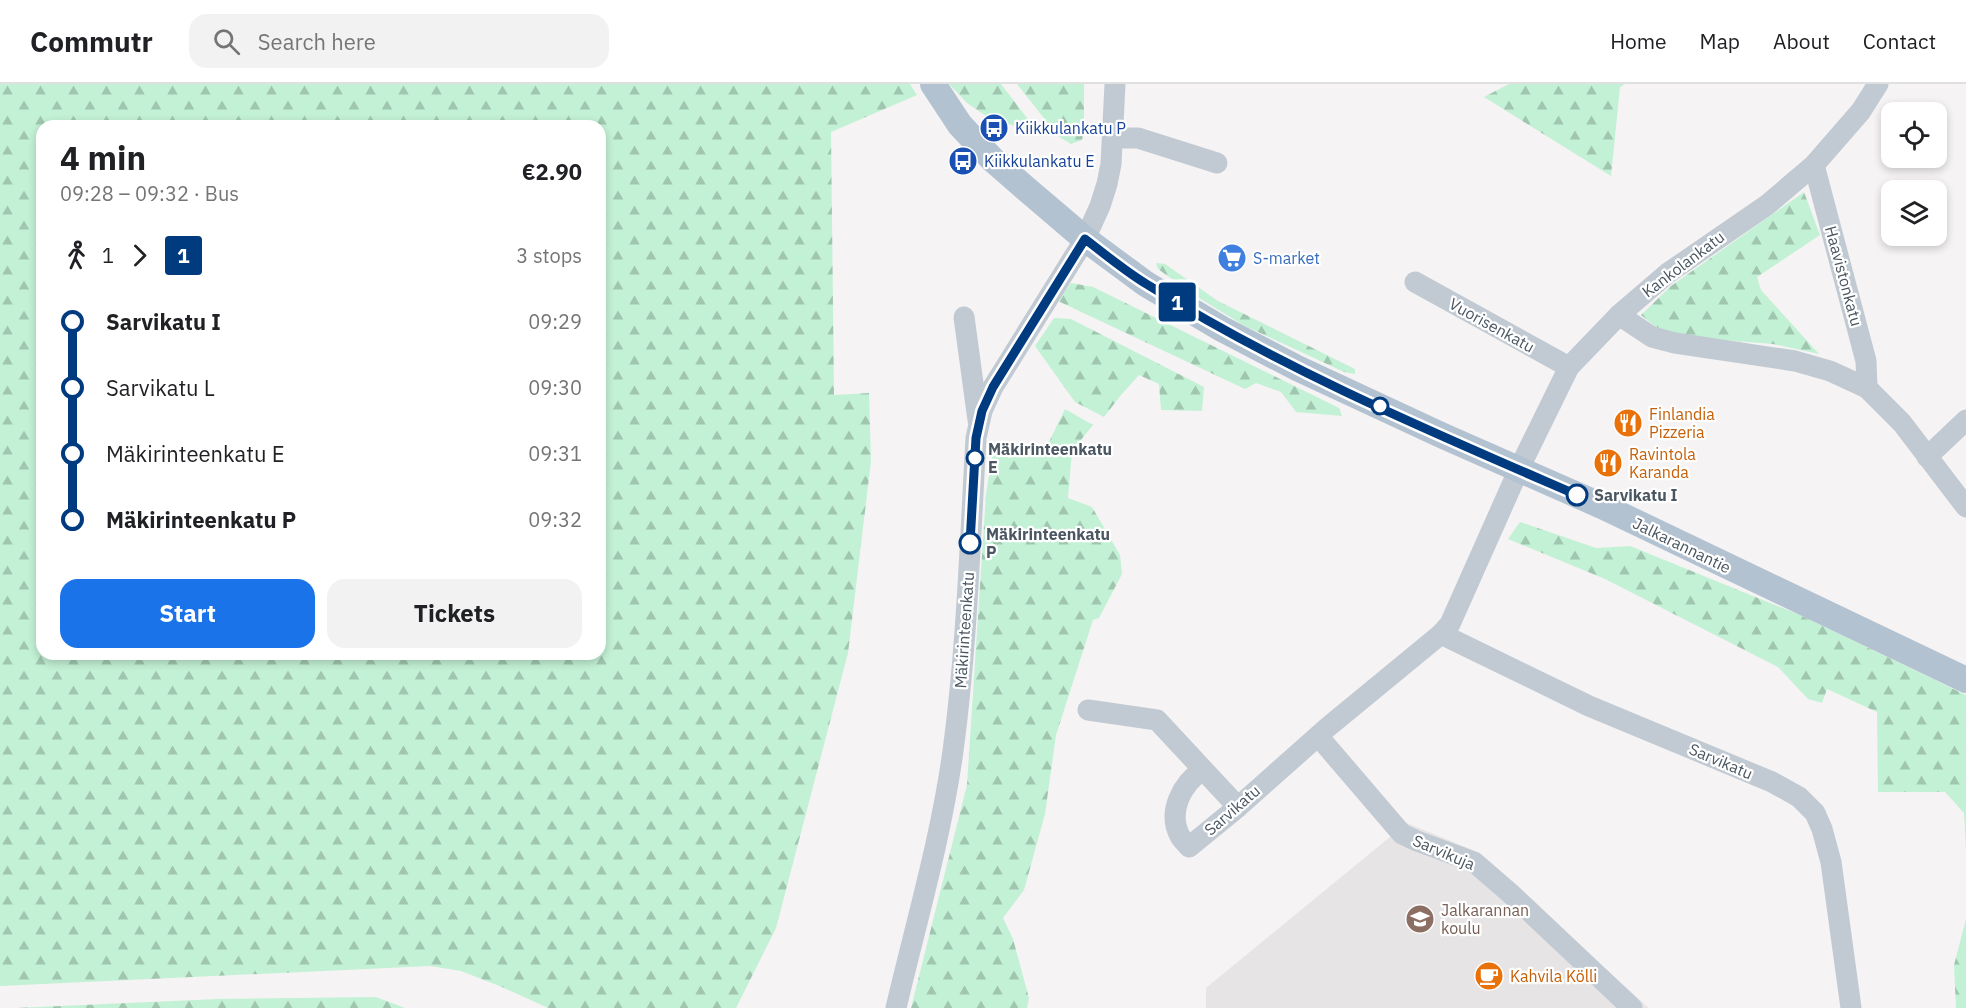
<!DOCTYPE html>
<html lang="en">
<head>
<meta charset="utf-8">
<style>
  :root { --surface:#fff; --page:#f2f2f2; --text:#202124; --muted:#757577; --line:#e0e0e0; --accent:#1a73e8 }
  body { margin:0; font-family:"IBM Plex Sans",sans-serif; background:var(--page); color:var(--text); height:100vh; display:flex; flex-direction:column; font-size:22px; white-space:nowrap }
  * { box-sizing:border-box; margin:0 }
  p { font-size:20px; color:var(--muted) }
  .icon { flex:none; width:33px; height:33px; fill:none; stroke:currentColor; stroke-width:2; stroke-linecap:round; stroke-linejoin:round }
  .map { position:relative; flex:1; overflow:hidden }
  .sheet { position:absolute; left:36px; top:36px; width:570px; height:540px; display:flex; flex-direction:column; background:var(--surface); border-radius:18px; box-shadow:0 3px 9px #0003 }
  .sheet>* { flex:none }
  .badge { padding:0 12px; border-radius:4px; font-size:21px; line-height:39px }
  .tools { position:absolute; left:1881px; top:18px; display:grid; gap:12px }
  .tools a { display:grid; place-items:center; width:66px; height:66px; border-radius:12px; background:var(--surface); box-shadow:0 3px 9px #0003; font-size:30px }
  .map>.badge { position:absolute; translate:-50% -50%; box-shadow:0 0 0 3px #fff }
  .legs { display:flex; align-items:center; gap:9px; height:66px; padding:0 24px; font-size:20px }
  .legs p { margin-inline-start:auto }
  .summary { display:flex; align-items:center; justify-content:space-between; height:102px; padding:0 24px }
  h1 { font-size:33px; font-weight:700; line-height:45px }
  .primary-button { display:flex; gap:12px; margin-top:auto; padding:12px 24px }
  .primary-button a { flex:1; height:69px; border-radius:18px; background:var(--accent); color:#fff; font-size:24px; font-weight:700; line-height:69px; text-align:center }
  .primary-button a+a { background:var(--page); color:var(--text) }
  ul { padding:0 24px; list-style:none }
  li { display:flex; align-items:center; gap:21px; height:66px; font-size:22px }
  li i { display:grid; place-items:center; width:9px; height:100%; margin:0 8px; background:currentColor }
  li i::after { content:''; width:15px; height:15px; margin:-8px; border:4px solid; border-radius:50%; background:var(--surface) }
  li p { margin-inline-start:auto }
  li:first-child i { background:linear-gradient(#0000 50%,currentColor 0) }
  li:last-child i { background:linear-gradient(currentColor 50%,#0000 0) }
  header { display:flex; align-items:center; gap:36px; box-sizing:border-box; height:84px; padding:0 30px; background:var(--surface); border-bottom:2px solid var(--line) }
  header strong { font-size:28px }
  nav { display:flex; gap:33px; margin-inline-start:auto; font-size:21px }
  .search { width:420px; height:54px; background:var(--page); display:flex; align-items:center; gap:15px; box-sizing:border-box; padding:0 21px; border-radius:18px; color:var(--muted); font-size:22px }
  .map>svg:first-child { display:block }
  .education { fill:#e6e4e5 }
  .forest { fill:url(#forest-firs); fill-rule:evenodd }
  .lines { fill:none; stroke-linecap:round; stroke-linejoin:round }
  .minor { stroke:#c1cad2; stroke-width:21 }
  .major { stroke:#b3c2d1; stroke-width:26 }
  .line-1-casing { stroke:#fff; stroke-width:14 }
  .line-1 { stroke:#003b80; stroke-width:9 }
  .stop-1-dot { fill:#fff; stroke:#003b80; stroke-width:3 }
  .labels { text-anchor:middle; stroke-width:4.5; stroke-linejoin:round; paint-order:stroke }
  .transit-label { font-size:16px; fill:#164399; stroke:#fff; text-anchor:start }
  .shop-label { font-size:16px; fill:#366cbe; stroke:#fff; text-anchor:start }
  .street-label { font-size:16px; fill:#4a5661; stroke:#fff }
  .food-label { font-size:16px; fill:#c56008; stroke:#fff; text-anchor:start }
  .stop-label { font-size:16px; font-weight:bold; fill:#4a5661; stroke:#fff; text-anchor:start }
  .education-label { font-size:16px; fill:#785e54; stroke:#fff; text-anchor:start }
</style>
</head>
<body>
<header>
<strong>Commutr</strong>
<div class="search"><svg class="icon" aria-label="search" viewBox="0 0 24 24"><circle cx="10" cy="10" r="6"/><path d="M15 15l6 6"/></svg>Search here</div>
<nav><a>Home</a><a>Map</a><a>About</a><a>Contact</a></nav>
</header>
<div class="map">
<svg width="1966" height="924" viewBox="0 0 1966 924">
  <defs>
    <pattern id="forest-firs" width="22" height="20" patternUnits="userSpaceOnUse" patternTransform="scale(1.5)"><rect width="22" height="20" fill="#c3f1d5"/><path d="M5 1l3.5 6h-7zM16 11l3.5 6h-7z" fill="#a0c6b0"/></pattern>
  </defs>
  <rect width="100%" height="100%" fill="#f5f3f3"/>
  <!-- education -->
  <path class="education" d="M1407,739L1475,767L1649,924H1206V904Z"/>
  <!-- forest -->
  <g class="forest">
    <path d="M0,0H910L917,11L831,48L834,311L869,309L871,377L848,569L776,844L736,924H548L502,903L461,887L430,882L0,902ZM42,42H600V570H42Z"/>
    <path d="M949,0H1001L1040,51L986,32L967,19Z"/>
    <path d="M1017,0H1084V47L1082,56L1071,60L1058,52Z"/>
    <path d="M1509,0H1625L1620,3L1611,92L1484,13Z"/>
    <path d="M1804,108L1820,151L1757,193L1761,206L1819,270L1773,260L1697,254L1662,248L1641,231L1671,202Z"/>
    <path d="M1156,179L1165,180L1218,217L1355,285V290L1344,288L1243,241L1191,209L1158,185Z"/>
    <path d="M1071,199L1093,203L1339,324L1342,332L1296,328L1281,308L1256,299L1245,305L1058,217Z"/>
    <path d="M1054,234L1071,235L1204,303L1202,327L1161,326L1159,300L1139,291L1121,311L1104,333L1075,318L1035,262Z"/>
    <path d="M1065,325L1093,341L1072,367L1068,414L1092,423L1120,471L1122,490L1099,534L1093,536L1056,651L1045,730L1024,806L1003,834L1013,855L1029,914L1027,924H911L967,701L986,410L993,366L1010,374L1048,360Z"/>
    <path d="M1520,438L1596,464L1630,462L1800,531L1966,611V767L1964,729L1945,708H1878L1877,628L1827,605L1822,619L1808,615L1778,583L1605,495L1508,455Z"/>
    <path d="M1966,835V924H1956L1954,881Z"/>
    <path d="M376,913L405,924H16L218,915Z"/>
  </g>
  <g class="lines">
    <!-- minor -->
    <g class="minor">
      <path d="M1113,54H1138L1217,79"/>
      <path d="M1814,81L1866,277L1867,304"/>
      <path d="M1415,198L1569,283"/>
      <path d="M1619,231L1652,253L1675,259L1795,277L1830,287L1867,304L1902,339L1966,423"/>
      <path d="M964,233L978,336"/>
      <path d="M1927,373L1966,336"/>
      <path d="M1088,626L1157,636L1238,723"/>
      <path d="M1318,652L1402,750L1417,757L1474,778L1511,810L1632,924"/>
      <path d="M1203,686C1182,699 1167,728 1180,752C1182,756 1186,759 1189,763L1238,723L1328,643L1441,550"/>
      <path d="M896,924C916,839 941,754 953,667C967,563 970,458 976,354L982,327L993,303L1085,155L1100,122L1107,100L1111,80L1115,0"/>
      <path d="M1851,924L1831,778L1822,745L1815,729L1799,713L1772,698L1589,622L1441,550L1450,540L1519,385L1569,283L1619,231L1668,189L1767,121L1814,81L1861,27L1878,0"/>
    </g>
    <!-- major -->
    <path class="major" d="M933,0L960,41L993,76L1024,103L1085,155L1146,200L1222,245L1297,284L1441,351L1602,422L1966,596"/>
  </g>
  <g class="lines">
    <!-- line-1 casing -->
    <g class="line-1-casing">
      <path id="line-1" d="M970,459L976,354L982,327L993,303L1085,155C1106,171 1126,188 1148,201C1282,285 1432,348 1577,411"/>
    </g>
    <!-- line-1 -->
    <use href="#line-1" class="line-1"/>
  </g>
  <!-- icons -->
  <defs>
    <g id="bus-disc" transform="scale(1.5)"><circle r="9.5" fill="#1a4fb4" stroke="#fff"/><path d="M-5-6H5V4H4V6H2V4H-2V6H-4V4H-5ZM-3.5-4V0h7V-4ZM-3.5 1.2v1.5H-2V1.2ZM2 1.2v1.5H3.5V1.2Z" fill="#fff"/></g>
    <g id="supermarket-disc" transform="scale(1.5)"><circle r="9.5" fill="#3f7fe0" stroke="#fff"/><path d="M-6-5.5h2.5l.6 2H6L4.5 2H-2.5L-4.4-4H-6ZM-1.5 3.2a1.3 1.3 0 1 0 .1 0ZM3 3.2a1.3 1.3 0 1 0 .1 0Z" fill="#fff"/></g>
    <g id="restaurant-disc" transform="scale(1.5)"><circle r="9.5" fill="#e8710a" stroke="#fff"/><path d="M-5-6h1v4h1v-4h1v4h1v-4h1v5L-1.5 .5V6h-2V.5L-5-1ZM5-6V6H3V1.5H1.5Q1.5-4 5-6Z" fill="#fff"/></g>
    <g id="school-disc" transform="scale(1.5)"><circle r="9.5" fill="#8d6e63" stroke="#fff"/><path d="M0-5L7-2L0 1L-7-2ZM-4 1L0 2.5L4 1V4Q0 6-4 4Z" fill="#fff"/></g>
    <g id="cafe-disc" transform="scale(1.5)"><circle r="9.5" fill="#e8710a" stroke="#fff"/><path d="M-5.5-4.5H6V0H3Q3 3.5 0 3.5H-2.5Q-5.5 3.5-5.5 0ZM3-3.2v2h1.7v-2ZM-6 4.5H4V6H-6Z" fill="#fff"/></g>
  </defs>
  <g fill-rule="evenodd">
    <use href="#bus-disc" x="994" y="44"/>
    <use href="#bus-disc" x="963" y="77"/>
    <use href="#supermarket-disc" x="1232" y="174"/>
    <use href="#restaurant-disc" x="1628" y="339"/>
    <use href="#restaurant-disc" x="1608" y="379"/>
    <use href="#school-disc" x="1420" y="835"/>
    <use href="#cafe-disc" x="1489" y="892"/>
  </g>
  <!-- markers -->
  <g class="stop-1-dot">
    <circle cx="1380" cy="322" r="8"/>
    <circle cx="975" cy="374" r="8"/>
    <circle cx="1577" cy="411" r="10"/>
    <circle cx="970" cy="459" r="10"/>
  </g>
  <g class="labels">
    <!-- transit labels -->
    <g class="transit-label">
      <text x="1015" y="50">Kiikkulankatu P</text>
      <text x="984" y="83">Kiikkulankatu E</text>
    </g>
    <!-- shop labels -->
    <g class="shop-label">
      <text x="1253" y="180">S-market</text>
    </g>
    <!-- street labels -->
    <g class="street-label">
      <text transform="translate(1683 180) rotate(-37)" y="6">Kankolankatu</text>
      <text transform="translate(1844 192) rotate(75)" y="6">Haavistonkatu</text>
      <text transform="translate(1492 241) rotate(29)" y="6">Vuorisenkatu</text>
      <text transform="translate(1682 461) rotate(26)" y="6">Jalkarannantie</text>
      <text transform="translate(964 546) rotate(-86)" y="6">Mäkirinteenkatu</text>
      <text transform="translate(1721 677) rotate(23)" y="6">Sarvikatu</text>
      <text transform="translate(1232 726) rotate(-41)" y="6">Sarvikatu</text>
      <text transform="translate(1444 768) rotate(23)" y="6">Sarvikuja</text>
    </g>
    <!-- food labels -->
    <g class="food-label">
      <text x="1649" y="336">Finlandia<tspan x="1649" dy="18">Pizzeria</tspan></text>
      <text x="1629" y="376">Ravintola<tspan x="1629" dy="18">Karanda</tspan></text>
      <text x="1510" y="898">Kahvila Kölli</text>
    </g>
    <!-- stop labels -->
    <g class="stop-label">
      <text x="988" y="371">Mäkirinteenkatu<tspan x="988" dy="18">E</tspan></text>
      <text x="1594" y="417">Sarvikatu I</text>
      <text x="986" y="456">Mäkirinteenkatu<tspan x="986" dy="18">P</tspan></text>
    </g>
    <!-- education labels -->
    <g class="education-label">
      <text x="1441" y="832">Jalkarannan<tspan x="1441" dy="18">koulu</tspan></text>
    </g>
  </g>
</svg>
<div class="tools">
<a><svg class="icon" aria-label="locate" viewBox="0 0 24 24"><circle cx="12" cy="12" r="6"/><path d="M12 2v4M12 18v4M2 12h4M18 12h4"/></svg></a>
<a><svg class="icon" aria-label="layers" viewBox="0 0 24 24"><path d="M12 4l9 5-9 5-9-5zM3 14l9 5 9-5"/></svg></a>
</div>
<b class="badge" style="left:1177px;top:218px;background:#003b80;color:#fff">1</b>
<section class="sheet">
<div class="summary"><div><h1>4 min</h1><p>09:28 – 09:32 · Bus</p></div><b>€2.90</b></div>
<div class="legs"><svg class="icon" aria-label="walk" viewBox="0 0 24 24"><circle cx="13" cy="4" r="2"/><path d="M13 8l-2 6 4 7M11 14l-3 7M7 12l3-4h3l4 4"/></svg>1<svg class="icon" aria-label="forward" viewBox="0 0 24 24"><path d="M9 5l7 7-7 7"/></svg><b class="badge" style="background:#003b80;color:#fff">1</b><p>3 stops</p></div>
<ul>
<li><i style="color:#003b80"></i><b>Sarvikatu I</b><p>09:29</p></li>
<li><i style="color:#003b80"></i><span>Sarvikatu L</span><p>09:30</p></li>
<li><i style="color:#003b80"></i><span>Mäkirinteenkatu E</span><p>09:31</p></li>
<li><i style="color:#003b80"></i><b>Mäkirinteenkatu P</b><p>09:32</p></li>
</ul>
<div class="primary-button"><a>Start</a><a>Tickets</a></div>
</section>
</div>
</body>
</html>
